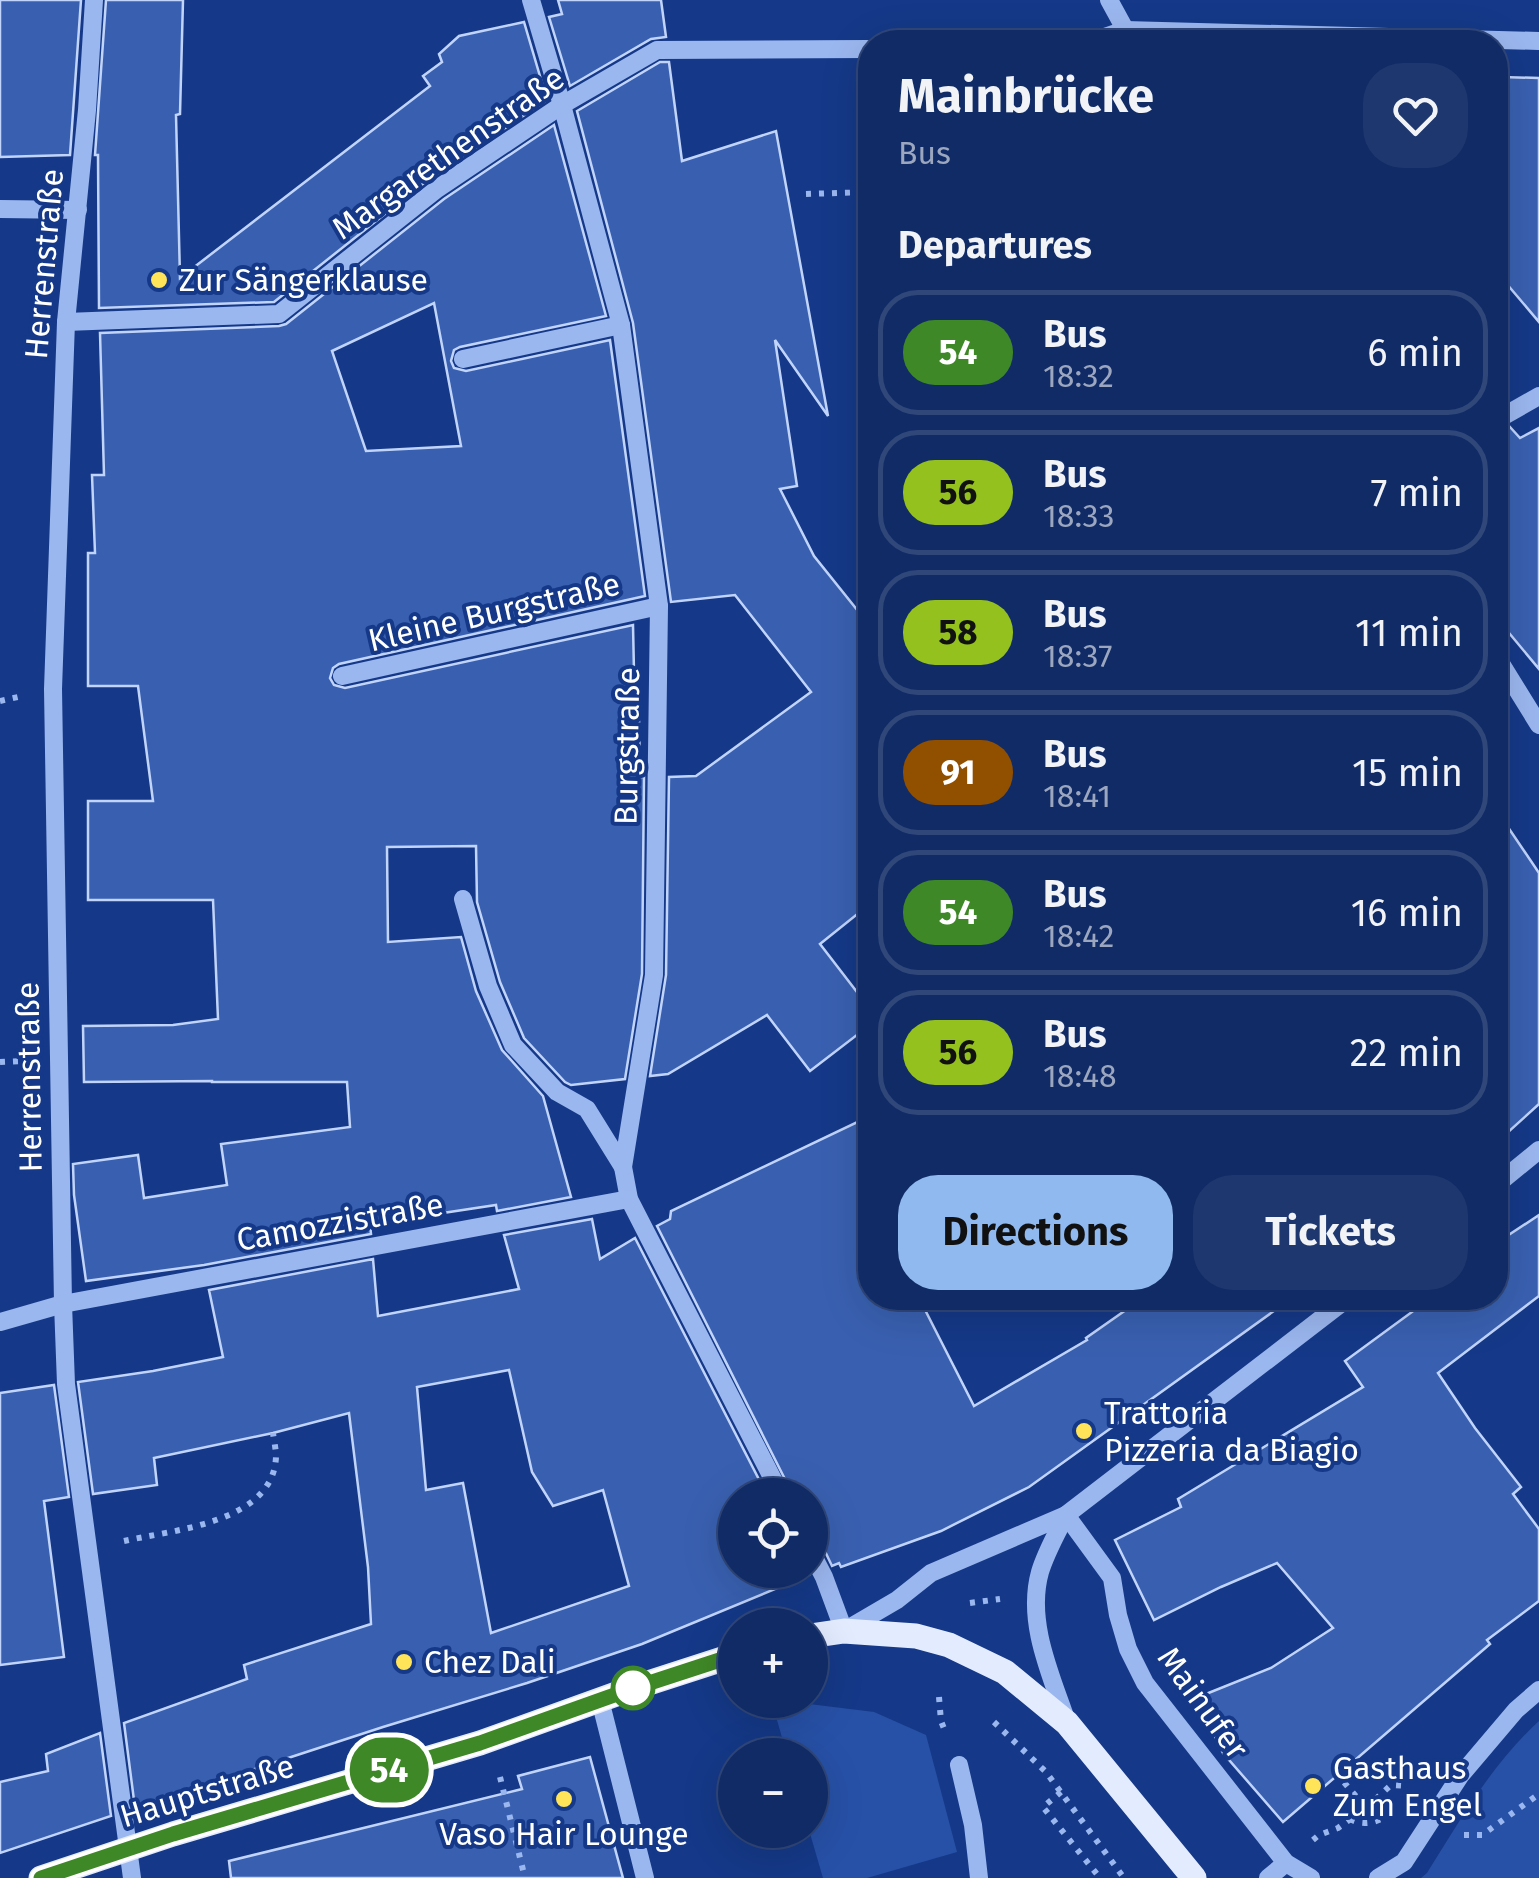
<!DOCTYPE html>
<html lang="en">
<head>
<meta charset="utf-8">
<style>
  :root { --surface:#102b66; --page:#1e376f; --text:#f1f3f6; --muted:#9ca7bf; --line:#30477a; --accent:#90b9f0 }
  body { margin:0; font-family:"Fira Sans",sans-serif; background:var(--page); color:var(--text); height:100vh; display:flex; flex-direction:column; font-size:38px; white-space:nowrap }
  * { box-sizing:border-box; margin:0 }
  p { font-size:32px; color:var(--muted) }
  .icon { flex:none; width:55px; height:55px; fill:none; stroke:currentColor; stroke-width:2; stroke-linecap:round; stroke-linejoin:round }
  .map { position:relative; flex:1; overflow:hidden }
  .side { position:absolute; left:858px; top:30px; width:650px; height:1280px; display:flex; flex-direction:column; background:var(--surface); border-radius:40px; box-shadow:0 10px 40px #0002,0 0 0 2px var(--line) }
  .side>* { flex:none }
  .badge { padding:0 20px; border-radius:32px; font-size:35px; line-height:65px }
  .tools { position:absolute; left:718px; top:1478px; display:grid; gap:20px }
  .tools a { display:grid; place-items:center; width:110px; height:110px; border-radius:50%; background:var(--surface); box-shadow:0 10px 40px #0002,0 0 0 2px var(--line); font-size:50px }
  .map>.badge { position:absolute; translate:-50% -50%; box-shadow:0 0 0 5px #fff }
  h2 { padding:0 40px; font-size:38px; line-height:90px }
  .round { display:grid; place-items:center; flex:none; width:105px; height:105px; border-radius:40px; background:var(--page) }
  .head { display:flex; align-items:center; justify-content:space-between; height:170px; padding:0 40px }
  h1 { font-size:48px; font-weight:700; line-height:75px }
  .primary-button { display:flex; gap:20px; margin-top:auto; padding:20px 40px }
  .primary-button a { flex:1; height:115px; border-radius:40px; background:var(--accent); color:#111; font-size:40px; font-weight:700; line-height:115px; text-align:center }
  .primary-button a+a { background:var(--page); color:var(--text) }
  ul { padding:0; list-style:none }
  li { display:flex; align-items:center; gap:30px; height:125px; margin:0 20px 15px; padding:0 20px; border:5px solid var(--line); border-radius:40px }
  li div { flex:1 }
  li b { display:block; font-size:38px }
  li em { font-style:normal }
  li .badge { min-width:110px; font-weight:700; text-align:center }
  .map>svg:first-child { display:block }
  .green { fill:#2751a7 }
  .building { fill:#3960b0; stroke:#c1d4fb; stroke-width:2.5; fill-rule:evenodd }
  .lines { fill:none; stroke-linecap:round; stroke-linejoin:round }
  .path { stroke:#9bb7ef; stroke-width:6; stroke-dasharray:5 8; stroke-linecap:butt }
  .minor { stroke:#9bb7ef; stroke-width:18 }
  .major { stroke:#e3ebff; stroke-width:25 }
  .line-casing { stroke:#fff; stroke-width:22 }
  .line { stroke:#3f8827; stroke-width:15 }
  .poi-dot { fill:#ffe359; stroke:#153988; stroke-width:4 }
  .stop-dot { fill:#fff; stroke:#3f8827; stroke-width:5 }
  .labels { text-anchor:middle; stroke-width:8; stroke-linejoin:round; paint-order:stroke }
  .street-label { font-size:32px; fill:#fff; stroke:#153988 }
  .poi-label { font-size:32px; fill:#fff; stroke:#153988; text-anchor:start }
</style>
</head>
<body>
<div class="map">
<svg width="1539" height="1878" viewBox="0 0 1539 1878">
  <rect width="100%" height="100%" fill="#153988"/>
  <!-- green -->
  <g class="green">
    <path d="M809,1704L874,1712L926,1735L957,1852L867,1878H823L809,1830L810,1755H787L773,1706Z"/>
    <path d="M1539,1721V1878H1421L1427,1873C1461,1819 1491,1765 1539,1721Z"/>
  </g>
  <!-- building -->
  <g class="building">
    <path d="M0,0H81L70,155L0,157Z"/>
    <path d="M106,0H183L180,114L176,115L180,278L430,86L423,76L442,62L439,54L459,36L524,22L547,100L429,179L274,302L99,308L98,155H95Z"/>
    <path d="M558,0H661L666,37L651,39L570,86L549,17L562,14Z"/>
    <path d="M660,62H669L682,161L776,131L828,416L775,340L797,486L780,489L814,556L870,626V904L820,944L870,1009V1025L810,1071L767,1015L668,1074L650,1076L666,975L669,777L696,776L811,692L735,595L671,602L633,323L577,111Z"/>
    <path d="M1501,77L1539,78V322L1495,270V150L1499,153Z"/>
    <path d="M554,125L606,316L460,347L454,350L451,361L454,368L466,371L610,340L645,596L339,664L333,668L330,678L334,685L345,688L633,625L635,719H639L640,777H644L642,974L625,1079L571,1085L565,1082L524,1038L500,982L477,902L476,846L387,847L388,942L461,937L476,991L502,1050L543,1096L571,1197L497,1211L496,1205L370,1224L371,1234L204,1265L86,1281L74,1195L73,1164L138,1155L144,1198L227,1185L221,1144L350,1127L347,1082H212V1081L84,1082L83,1026L173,1025L218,1019L213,900H88V801H153L138,686H88V553H95L92,475H104L100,333L279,326L286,324L444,199ZM434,303L461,446L366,451L332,351Z"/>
    <path d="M1510,427L1520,438L1539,428V669L1495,616V433Z"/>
    <path d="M1495,808L1539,873V1104L1495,1144Z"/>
    <path d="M870,1116V1298H919L974,1406L1087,1340L1086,1338L1143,1298H1292L1029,1487L941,1531L841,1567L839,1563L832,1566L821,1543L810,1538V1495H793L657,1226L670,1219L671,1211Z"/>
    <path d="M1539,1215V1296L1438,1373L1475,1428L1521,1487L1513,1494L1539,1529V1601L1487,1640L1490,1644L1283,1822L1223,1753L1196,1698L1271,1668L1333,1628L1277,1563L1221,1587L1154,1620L1115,1540L1181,1507L1178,1499L1363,1387L1345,1361L1431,1298H1495V1244Z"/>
    <path d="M592,1219L600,1259L635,1238L767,1495H735V1570H806L809,1575L642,1644L527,1683L383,1727L135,1808L124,1723L247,1679L244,1665L371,1624L368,1567L349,1413L273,1433L154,1458L157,1485L93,1494L78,1382L153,1371L223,1357L209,1290L373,1259L378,1316L519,1289L504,1235ZM509,1370L532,1472L553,1506L603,1490L629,1586L491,1633L463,1483L426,1490L417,1387Z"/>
    <path d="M54,1385L69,1497L44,1501L64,1657L0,1665V1393Z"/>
    <path d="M100,1733L111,1816L0,1853V1782L48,1771L46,1754Z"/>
    <path d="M590,1757L623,1878H231L229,1861L522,1789L518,1776Z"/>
  </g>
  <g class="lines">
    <!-- path -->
    <g class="path">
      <path d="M806,194L870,192"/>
      <path d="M0,701L18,697"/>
      <path d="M0,1062L23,1061"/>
      <path d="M124,1541C173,1530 273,1523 276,1457C276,1449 274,1441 273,1433"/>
      <path d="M970,1603L1000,1599"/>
      <path d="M939,1697L941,1721L945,1731"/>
      <path d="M994,1722L1046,1772L1124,1878"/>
      <path d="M500,1777L525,1878"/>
      <path d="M1061,1792L1043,1807L1100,1878"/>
      <path d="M1366,1808L1391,1785L1408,1786"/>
      <path d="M1350,1819C1362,1826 1376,1823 1386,1816"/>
      <path d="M1464,1835H1482L1539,1794"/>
      <path d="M1313,1840L1319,1835L1338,1828L1366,1808L1342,1780"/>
    </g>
    <!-- minor -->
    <g class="minor">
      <path d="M94,0L87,110L66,322L53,689L63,1304L66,1384L132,1878"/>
      <path d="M531,0L562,105L621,325L659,606L654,975L623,1167L629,1199L781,1495"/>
      <path d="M1109,0L1132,42"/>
      <path d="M1090,42L1125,30L1539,41"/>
      <path d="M0,209L78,210"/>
      <path d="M66,322L279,314L437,189L562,105L657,50L870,49"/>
      <path d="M463,359L621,325"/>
      <path d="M1495,421L1539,396"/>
      <path d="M1495,654L1539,725"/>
      <path d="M342,676L659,606"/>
      <path d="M463,899L488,986L513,1045L557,1092L587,1109L623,1167"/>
      <path d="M1495,1186L1539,1150"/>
      <path d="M0,1322L63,1304L629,1199"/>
      <path d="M1066,1515L1112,1578L1118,1615L1128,1649L1145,1683L1286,1863L1311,1878"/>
      <path d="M1066,1515C1057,1533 1046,1552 1040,1572C1026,1622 1051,1675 1067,1722"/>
      <path d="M810,1550L824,1577L844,1631L897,1600L931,1573L1066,1515L1348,1298"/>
      <path d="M600,1700L645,1878"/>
      <path d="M959,1765L973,1825L979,1878"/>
      <path d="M1268,1878L1286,1863"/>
      <path d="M1378,1878L1404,1862L1460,1776L1516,1710L1539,1690"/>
    </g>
    <!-- major -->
    <g class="major">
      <path d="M810,1636L844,1631L916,1636L949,1645L1005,1672L1067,1723L1194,1878"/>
      <path d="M41,1878L173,1834L480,1743L633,1688L735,1655"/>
    </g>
  </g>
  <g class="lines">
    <!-- line casing -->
    <g class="line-casing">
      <path id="line" d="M41,1878L173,1834L480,1743L634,1688L735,1655"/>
    </g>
    <!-- line -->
    <use href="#line" class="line"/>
  </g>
  <!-- markers -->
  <g class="poi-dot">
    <circle cx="159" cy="280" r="10"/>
    <circle cx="1084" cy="1431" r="10"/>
    <circle cx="404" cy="1662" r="10"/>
    <circle cx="1313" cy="1786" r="10"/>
    <circle cx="564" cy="1799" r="10"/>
  </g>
  <circle class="stop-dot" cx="633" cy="1688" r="20"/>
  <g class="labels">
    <!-- street labels -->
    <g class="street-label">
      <text transform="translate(448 153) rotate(-35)" y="11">Margarethenstraße</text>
      <text transform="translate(44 264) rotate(-85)" y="11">Herrenstraße</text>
      <text transform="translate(494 612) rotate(-13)" y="11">Kleine Burgstraße</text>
      <text transform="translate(627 746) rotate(-89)" y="11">Burgstraße</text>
      <text transform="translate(29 1077) rotate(-91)" y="11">Herrenstraße</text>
      <text transform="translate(340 1222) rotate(-10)" y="11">Camozzistraße</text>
      <text transform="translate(1203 1703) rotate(54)" y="11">Mainufer</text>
      <text transform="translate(207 1791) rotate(-17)" y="11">Hauptstraße</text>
    </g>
    <!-- poi labels -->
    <g class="poi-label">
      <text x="179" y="291">Zur Sängerklause</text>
      <text x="1104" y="1424">Trattoria<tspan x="1104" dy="37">Pizzeria da Biagio</tspan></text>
      <text x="424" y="1673">Chez Dali</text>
      <text x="1333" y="1779">Gasthaus<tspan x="1333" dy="37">Zum Engel</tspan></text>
      <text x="564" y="1845" text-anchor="middle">Vaso Hair Lounge</text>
    </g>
  </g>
</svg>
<div class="tools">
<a><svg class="icon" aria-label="locate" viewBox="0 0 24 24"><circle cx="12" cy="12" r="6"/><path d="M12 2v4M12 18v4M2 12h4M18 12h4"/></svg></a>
<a>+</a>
<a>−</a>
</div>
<b class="badge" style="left:389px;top:1770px;background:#3f8827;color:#fff">54</b>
<section class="side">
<div class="head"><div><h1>Mainbrücke</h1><p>Bus</p></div><a class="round"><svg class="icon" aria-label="heart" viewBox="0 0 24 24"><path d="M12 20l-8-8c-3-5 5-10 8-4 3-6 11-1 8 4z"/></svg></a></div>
<h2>Departures</h2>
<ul>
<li><span class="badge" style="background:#3f8827;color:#fff">54</span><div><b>Bus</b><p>18:32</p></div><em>6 min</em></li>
<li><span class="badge" style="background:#94c11e;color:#111">56</span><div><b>Bus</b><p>18:33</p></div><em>7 min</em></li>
<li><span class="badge" style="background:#94c11e;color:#111">58</span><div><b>Bus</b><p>18:37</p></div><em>11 min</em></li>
<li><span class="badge" style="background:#914f00;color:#fff">91</span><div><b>Bus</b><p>18:41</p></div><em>15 min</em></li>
<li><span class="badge" style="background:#3f8827;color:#fff">54</span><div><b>Bus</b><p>18:42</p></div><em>16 min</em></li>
<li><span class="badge" style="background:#94c11e;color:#111">56</span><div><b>Bus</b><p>18:48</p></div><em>22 min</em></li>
</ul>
<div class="primary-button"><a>Directions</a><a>Tickets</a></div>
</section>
</div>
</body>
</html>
